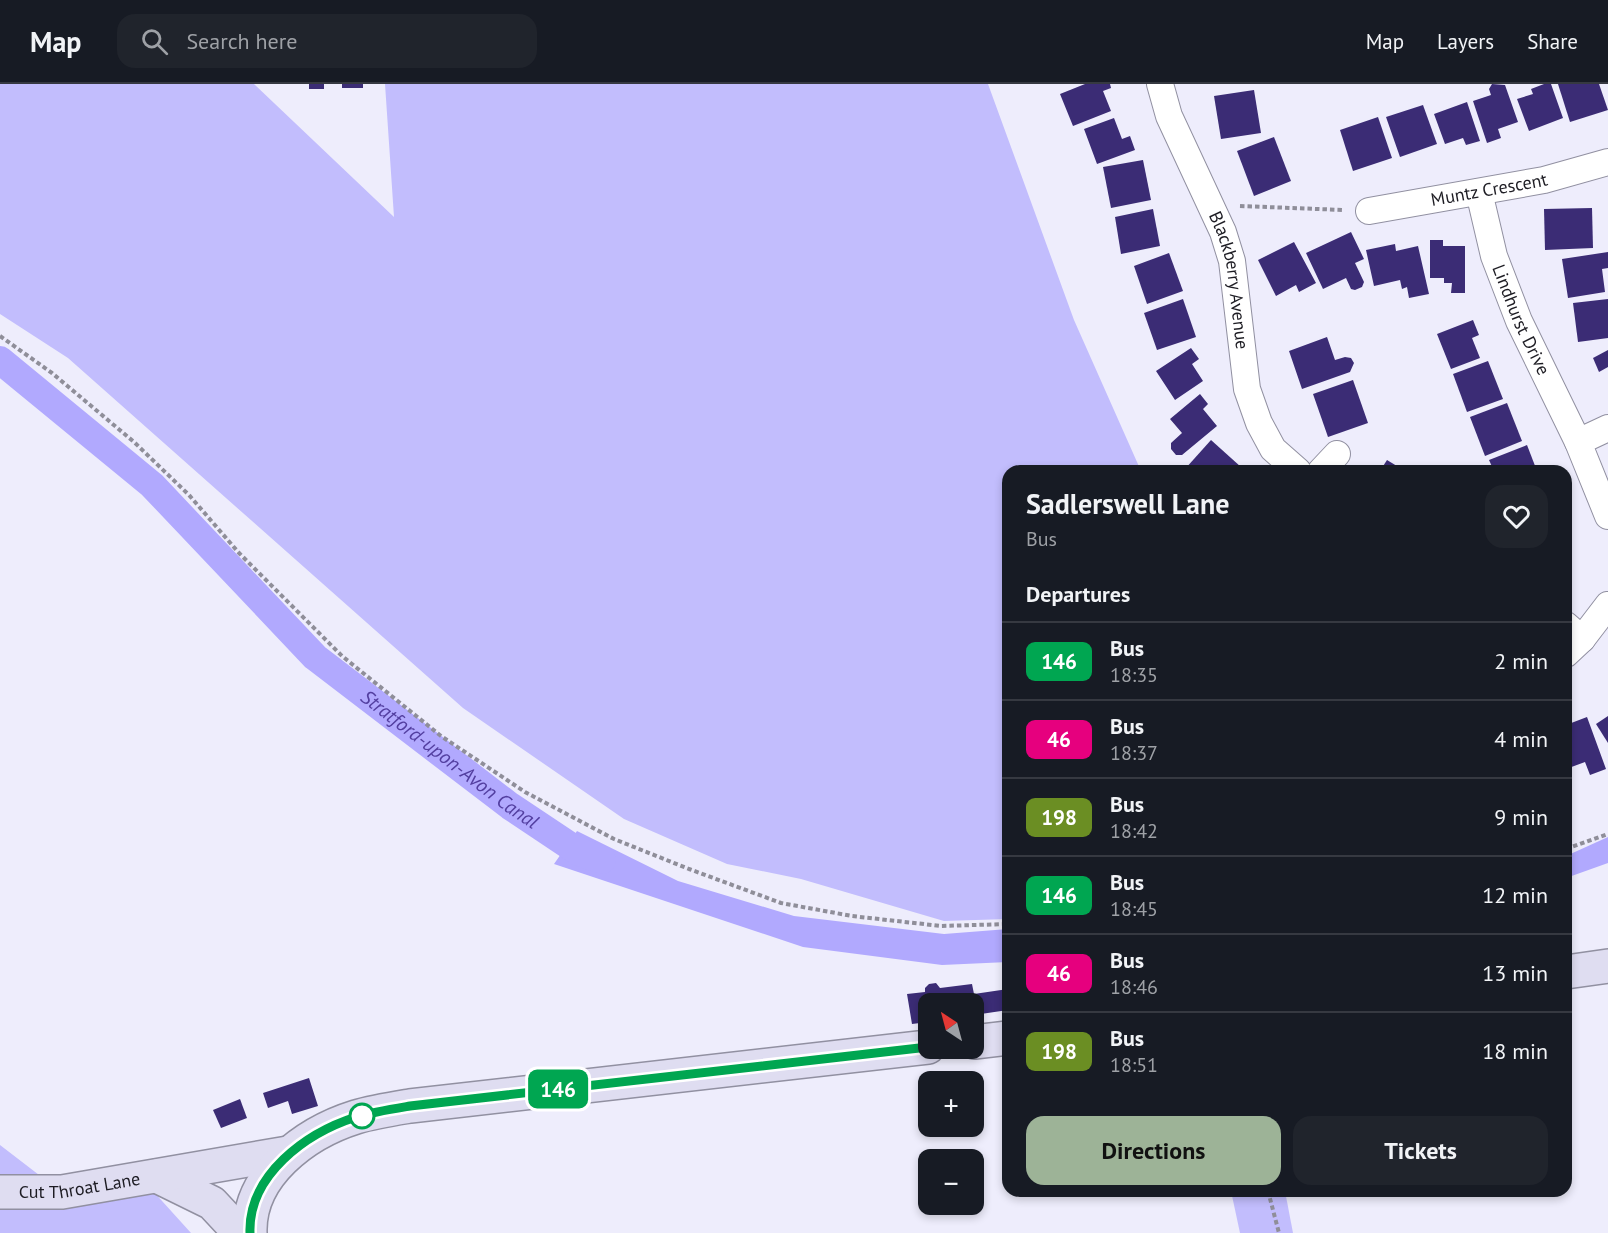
<!DOCTYPE html>
<html lang="en">
<head>
<meta charset="utf-8">
<style>
  :root { --surface:#171b24; --page:#20242c; --text:#f1f3f6; --muted:#9ea1a6; --line:#363941; --accent:#9db397 }
  body { margin:0; font-family:"PT Sans",sans-serif; background:var(--page); color:var(--text); height:100vh; display:flex; flex-direction:column; font-size:22px; white-space:nowrap }
  * { box-sizing:border-box; margin:0 }
  p { font-size:20px; color:var(--muted) }
  .icon { flex:none; width:33px; height:33px; fill:none; stroke:currentColor; stroke-width:2; stroke-linecap:round; stroke-linejoin:round }
  .map { position:relative; flex:1; overflow:hidden }
  .panel { position:absolute; left:1002px; top:381px; width:570px; height:732px; display:flex; flex-direction:column; background:var(--surface); border-radius:18px; box-shadow:0 3px 9px #0003 }
  .panel>* { flex:none }
  .badge { padding:0 12px; border-radius:9px; font-size:21px; line-height:39px }
  .needle { width:39px; rotate:324deg }
  .buttons { position:absolute; left:918px; top:909px; display:grid; gap:12px }
  .buttons a { display:grid; place-items:center; width:66px; height:66px; border-radius:12px; background:var(--surface); box-shadow:0 3px 9px #0003; font-size:30px }
  .map>.badge { position:absolute; translate:-50% -50%; box-shadow:0 0 0 3px #fff }
  h2 { padding:0 24px; font-size:22px; line-height:54px }
  .round { display:grid; place-items:center; flex:none; width:63px; height:63px; border-radius:18px; background:var(--page) }
  .summary { display:flex; align-items:center; justify-content:space-between; height:102px; padding:0 24px }
  h1 { font-size:28px; font-weight:700; line-height:45px }
  .cta { display:flex; gap:12px; margin-top:auto; padding:12px 24px }
  .cta a { flex:1; height:69px; border-radius:18px; background:var(--accent); color:#111; font-size:24px; font-weight:700; line-height:69px; text-align:center }
  .cta a+a { background:var(--page); color:var(--text) }
  ul { padding:0; list-style:none }
  li { display:flex; align-items:center; gap:18px; height:78px; padding:0 24px; border-top:2px solid var(--line) }
  li div { flex:1 }
  li b { display:block; font-size:22px }
  li em { font-style:normal }
  li .badge { min-width:66px; font-weight:700; text-align:center }
  header { display:flex; align-items:center; gap:36px; box-sizing:border-box; height:84px; padding:0 30px; background:var(--surface); border-bottom:2px solid var(--line) }
  header strong { font-size:28px }
  nav { display:flex; gap:33px; margin-inline-start:auto; font-size:21px }
  .search { width:420px; height:54px; background:var(--page); display:flex; align-items:center; gap:15px; box-sizing:border-box; padding:0 21px; border-radius:18px; color:var(--muted); font-size:22px }
  .map>svg:first-child { display:block }
  .green { fill:#c2bdfd }
  .water { fill:#b1a9fe }
  .lines { fill:none; stroke-linecap:round; stroke-linejoin:round }
  .canal { stroke:#b1a9fe; stroke-width:28 }
  .building { fill:#3b2c75 }
  .street-casing { stroke:#9190a1; stroke-width:28 }
  .secondary-casing { stroke:#9190a1; stroke-width:36 }
  .path { stroke:#8f8e99; stroke-width:4; stroke-dasharray:4.5 3; stroke-linecap:butt }
  .street { stroke:#fff; stroke-width:26 }
  .secondary { stroke:#dfddf1; stroke-width:33 }
  .line-casing { stroke:#fff; stroke-width:14 }
  .line { stroke:#00a651; stroke-width:9 }
  .stop-dot { fill:#fff; stroke:#00a651; stroke-width:3 }
  .labels { text-anchor:middle; stroke-width:6; stroke-linejoin:round; paint-order:stroke }
  .street-label { font-size:18px; fill:#1d1c23; stroke:#fcfcfc }
  .water-label { font-size:20px; font-style:italic; fill:#533fa0; stroke:#fcfcfc }
</style>
</head>
<body>
<header>
<strong>Map</strong>
<div class="search"><svg class="icon" aria-label="search" viewBox="0 0 24 24"><circle cx="10" cy="10" r="6"/><path d="M15 15l6 6"/></svg>Search here</div>
<nav><a>Map</a><a>Layers</a><a>Share</a></nav>
</header>
<div class="map">
<svg width="1608" height="1149" viewBox="0 0 1608 1149">
  <rect width="100%" height="100%" fill="#eeedfc"/>
  <!-- green -->
  <g class="green">
    <path d="M0,0H254L394,133L385,0H988L1074,236L1141,387H1008V835L944,837L801,795L727,780L624,735L463,624L68,274L0,230Z"/>
    <path d="M0,1061L69,1114L153,1107L191,1149H0Z"/>
    <path d="M1231,1107H1285L1293,1149H1240Z"/>
  </g>
  <!-- water -->
  <g class="water">
    <path d="M577,747L678,797L794,832L944,850L1008,845V878L942,881L803,863L554,780Z"/>
    <path d="M1608,753V779L1566,794V772Z"/>
  </g>
  <g class="lines">
    <!-- canal -->
    <path class="canal" id="s1" d="M0,276L152,401L315,573L510,722L579,768L602,776"/>
  </g>
  <!-- building -->
  <g class="building">
    <rect x="309" y="0" width="15" height="5"/>
    <rect x="342" y="0" width="21" height="4"/>
    <path d="M1085,0H1110L1111,4L1103,7L1111,27L1073,42L1060,10Z"/>
    <path d="M1492,0L1505,1L1518,38L1498,45L1501,54L1487,59L1473,17L1491,11L1489,5Z"/>
    <path d="M1544,0H1551L1563,34L1529,47L1517,15L1533,10L1531,5Z"/>
    <path d="M1558,0H1599L1608,26L1570,38Z"/>
    <path d="M1254,6L1261,49L1221,55L1214,12Z"/>
    <path d="M1467,18L1480,57L1466,61L1463,54L1445,60L1434,30Z"/>
    <path d="M1423,21L1437,60L1400,73L1386,33Z"/>
    <path d="M1378,33L1392,74L1353,87L1340,46Z"/>
    <path d="M1114,34L1122,55L1130,52L1135,66L1097,80L1084,45Z"/>
    <path d="M1274,53L1291,97L1254,112L1237,67Z"/>
    <path d="M1143,76L1151,116L1111,124L1103,83Z"/>
    <path d="M1592,124L1593,164L1545,166L1544,125Z"/>
    <path d="M1153,125L1160,162L1121,170L1115,133Z"/>
    <path d="M1351,148L1364,175L1355,179L1364,198L1362,203L1355,206L1351,205L1346,194L1323,205L1306,169Z"/>
    <path d="M1430,156H1443V162H1465V209H1451L1452,199H1444V194H1430Z"/>
    <path d="M1294,158L1316,199L1299,208L1296,201L1276,212L1258,176Z"/>
    <path d="M1395,160L1396,167L1418,162L1429,210L1409,214L1407,203L1402,205L1400,196L1374,202L1366,166Z"/>
    <path d="M1608,168V184L1602,185L1605,208L1568,214L1562,175Z"/>
    <path d="M1169,169L1183,207L1147,220L1134,182Z"/>
    <path d="M1183,215L1196,253L1157,266L1144,229Z"/>
    <path d="M1608,215V254L1578,258L1573,219Z"/>
    <path d="M1473,236L1479,251L1472,254L1480,274L1451,285L1437,250Z"/>
    <path d="M1327,253L1335,276L1345,273L1351,274L1354,279L1350,288L1302,305L1289,267Z"/>
    <path d="M1191,264L1199,275L1192,280L1203,297L1175,316L1156,287Z"/>
    <path d="M1608,266V283L1599,288L1593,274Z"/>
    <path d="M1488,277L1503,315L1467,328L1453,290Z"/>
    <path d="M1353,296L1368,339L1328,353L1313,310Z"/>
    <path d="M1200,310L1208,320L1203,325L1217,342L1182,371H1176L1171,365V359L1182,349L1170,335Z"/>
    <path d="M1507,319L1522,357L1485,372L1470,333Z"/>
    <path d="M1211,356L1241,383L1237,387H1187L1185,385Z"/>
    <path d="M1527,361L1537,387H1494L1489,376Z"/>
    <path d="M1387,376L1405,387H1380Z"/>
    <path d="M1608,632V659L1596,640Z"/>
    <path d="M1587,633L1606,685L1590,691L1585,678L1566,685V641Z"/>
    <path d="M936,899L940,904L972,900L974,910L1008,905V926L974,931V920H928V938L912,940L907,910L925,908V904L929,900Z"/>
    <path d="M309,994L318,1022L292,1030L288,1017L268,1024L263,1009Z"/>
    <path d="M240,1015L247,1034L221,1044L213,1026Z"/>
  </g>
  <g class="lines">
    <!-- street casing -->
    <g class="street-casing">
      <g id="street">
        <path id="s2" d="M1160,0L1169,32L1223,148L1232,177L1247,305L1259,339L1273,365L1298,387"/>
        <path id="s3" d="M1479,108L1494,172L1519,237L1578,358L1608,432"/>
        <path id="s4" d="M1369,127L1544,96L1608,78"/>
        <path d="M1578,358L1608,344"/>
        <path d="M1321,387L1337,370"/>
        <path d="M1566,541L1582,555"/>
        <path d="M1566,570L1582,555L1608,521"/>
      </g>
    </g>
    <!-- secondary casing -->
    <g class="secondary-casing">
      <g id="secondary">
        <path d="M1566,888L1608,882"/>
        <path d="M974,958L1008,954"/>
        <path d="M157,1092L212,1119L240,1149"/>
        <path id="s5" d="M0,1108H62L288,1069"/>
        <path d="M250,1149C248,1091 305,1049 356,1033C373,1028 392,1025 410,1022L928,963"/>
      </g>
    </g>
    <!-- path -->
    <g class="path">
      <path d="M1240,122L1344,126"/>
      <path d="M0,252L52,289L134,358L189,411L239,469L342,572L441,652L525,708L614,755L689,785L781,819L852,832L941,842L1008,840"/>
      <path d="M1566,765L1608,750"/>
      <path d="M1268,1107L1279,1149"/>
    </g>
    <!-- street -->
    <use href="#street" class="street"/>
    <!-- secondary -->
    <use href="#secondary" class="secondary"/>
  </g>
  <g class="lines">
    <!-- line casing -->
    <g class="line-casing">
      <path id="line" d="M250,1149C248,1091 306,1049 356,1033C373,1028 392,1025 410,1022L928,963"/>
    </g>
    <!-- line -->
    <use href="#line" class="line"/>
  </g>
  <!-- markers -->
  <circle class="stop-dot" cx="362" cy="1032" r="12"/>
  <g class="labels">
    <!-- street labels -->
    <g class="street-label">
      <text dy="6" stroke="none"><textPath href="#s4" startOffset="122">Muntz Crescent</textPath></text>
      <text dy="6" stroke="none"><textPath href="#s2" startOffset="210">Blackberry Avenue</textPath></text>
      <text dy="6" stroke="none"><textPath href="#s3" startOffset="135">Lindhurst Drive</textPath></text>
      <text dy="6" stroke="none"><textPath href="#s5" startOffset="80">Cut Throat Lane</textPath></text>
    </g>
    <!-- water labels -->
    <g class="water-label">
      <text dy="7" stroke="none"><textPath href="#s1" startOffset="603">Stratford-upon-Avon Canal</textPath></text>
    </g>
  </g>
</svg>
<div class="buttons">
<a><svg class="needle" viewBox="-14 -14 28 28"><path d="M0-13l5 13h-10z" fill="#e53935"/><path d="M0 13l5-13h-10z" fill="#9ea1a6"/></svg></a>
<a>+</a>
<a>−</a>
</div>
<b class="badge" style="left:558px;top:1005px;background:#00a651;color:#fff">146</b>
<section class="panel">
<div class="summary"><div><h1>Sadlerswell Lane</h1><p>Bus</p></div><a class="round"><svg class="icon" aria-label="heart" viewBox="0 0 24 24"><path d="M12 20l-8-8c-3-5 5-10 8-4 3-6 11-1 8 4z"/></svg></a></div>
<h2>Departures</h2>
<ul>
<li><span class="badge" style="background:#00a651;color:#fff">146</span><div><b>Bus</b><p>18:35</p></div><em>2 min</em></li>
<li><span class="badge" style="background:#e6007e;color:#fff">46</span><div><b>Bus</b><p>18:37</p></div><em>4 min</em></li>
<li><span class="badge" style="background:#6b8e23;color:#fff">198</span><div><b>Bus</b><p>18:42</p></div><em>9 min</em></li>
<li><span class="badge" style="background:#00a651;color:#fff">146</span><div><b>Bus</b><p>18:45</p></div><em>12 min</em></li>
<li><span class="badge" style="background:#e6007e;color:#fff">46</span><div><b>Bus</b><p>18:46</p></div><em>13 min</em></li>
<li><span class="badge" style="background:#6b8e23;color:#fff">198</span><div><b>Bus</b><p>18:51</p></div><em>18 min</em></li>
</ul>
<div class="cta"><a>Directions</a><a>Tickets</a></div>
</section>
</div>
</body>
</html>
